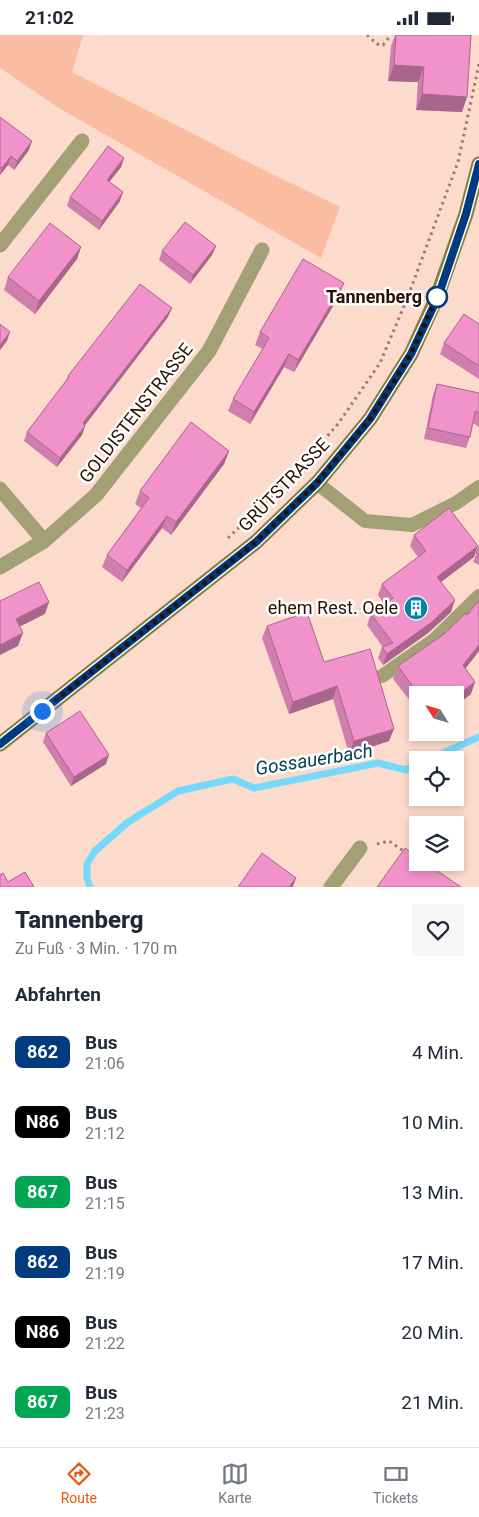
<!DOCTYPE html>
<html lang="de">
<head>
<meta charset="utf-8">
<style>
  :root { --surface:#fff; --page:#f6f6f7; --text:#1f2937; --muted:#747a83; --line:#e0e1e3; --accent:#ea580c }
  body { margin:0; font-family:Roboto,sans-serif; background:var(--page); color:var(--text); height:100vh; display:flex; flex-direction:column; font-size:19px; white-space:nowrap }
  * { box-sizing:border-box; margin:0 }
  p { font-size:16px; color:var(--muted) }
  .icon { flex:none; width:28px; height:28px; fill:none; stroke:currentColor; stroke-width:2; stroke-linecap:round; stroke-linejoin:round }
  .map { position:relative; height:852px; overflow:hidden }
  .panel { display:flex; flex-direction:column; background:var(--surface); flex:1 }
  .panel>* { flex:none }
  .badge { padding:0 10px; border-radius:8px; font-size:18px; line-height:32px }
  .needle { width:32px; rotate:307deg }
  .fabs { position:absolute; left:409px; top:651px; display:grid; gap:10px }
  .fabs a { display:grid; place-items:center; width:55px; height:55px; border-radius:0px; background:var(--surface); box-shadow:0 2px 8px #0003; font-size:25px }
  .you { position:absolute; width:25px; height:25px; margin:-12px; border:4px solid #fff; border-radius:50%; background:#1a73e8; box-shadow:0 0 0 8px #1a73e833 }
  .map>.badge { position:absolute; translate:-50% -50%; box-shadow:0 0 0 2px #fff }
  h2 { padding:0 15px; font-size:19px; line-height:45px }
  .round { display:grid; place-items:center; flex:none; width:52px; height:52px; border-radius:0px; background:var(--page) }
  .summary { display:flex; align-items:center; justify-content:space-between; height:85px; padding:0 15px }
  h1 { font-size:24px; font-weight:800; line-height:38px }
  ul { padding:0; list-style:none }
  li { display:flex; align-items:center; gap:15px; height:70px; padding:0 15px }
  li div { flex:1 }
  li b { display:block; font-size:19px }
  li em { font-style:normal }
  li .badge { min-width:55px; font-weight:700; text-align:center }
  .status { display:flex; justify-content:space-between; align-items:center; height:35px; padding:0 25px; background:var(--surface); direction:ltr }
  .status svg { height:14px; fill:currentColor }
  .tabs { display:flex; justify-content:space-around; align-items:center; height:70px; border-top:1px solid var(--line); background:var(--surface); font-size:14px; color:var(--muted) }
  .tabs a { display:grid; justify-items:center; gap:2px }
  .tabs .on { color:var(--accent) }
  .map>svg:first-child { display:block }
  .green { fill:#fbbda2 }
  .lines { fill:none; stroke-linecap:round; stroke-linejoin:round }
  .stream { stroke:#75d9fe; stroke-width:7 }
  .path { stroke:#9c7c6f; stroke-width:3; stroke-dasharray:2.5 4; stroke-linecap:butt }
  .lane { stroke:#a3a075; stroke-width:14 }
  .street { stroke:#a3a075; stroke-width:15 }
  .secondary { stroke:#857f3b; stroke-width:15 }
  .wall { fill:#d07eae }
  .shaded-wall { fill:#a9668d }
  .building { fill:#f292ca; stroke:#a9668d }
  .line-casing { stroke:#fff; stroke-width:11 }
  .line { stroke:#003b80; stroke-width:8 }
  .walk { stroke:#2c0f03; stroke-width:5; stroke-dasharray:0 9 }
  .stop-dot { fill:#fff; stroke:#003b80; stroke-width:2.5 }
  .labels { text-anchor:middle; stroke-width:5; stroke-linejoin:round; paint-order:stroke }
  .stop-label { font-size:18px; font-weight:bold; fill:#2c0f03; stroke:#fff; text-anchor:end }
  .street-label { font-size:18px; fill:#2c0f03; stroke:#fff }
  .poi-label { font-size:18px; fill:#2c0f03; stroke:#fff; text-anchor:end }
  .water-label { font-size:19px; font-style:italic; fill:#034355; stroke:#fff }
</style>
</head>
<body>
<div class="status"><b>21:02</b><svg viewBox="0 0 49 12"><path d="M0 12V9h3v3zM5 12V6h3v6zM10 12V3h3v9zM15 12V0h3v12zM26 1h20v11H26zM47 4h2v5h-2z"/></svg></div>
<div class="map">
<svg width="479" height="852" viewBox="0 0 479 852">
  <rect width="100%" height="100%" fill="#fcdacc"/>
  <!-- green -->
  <path class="green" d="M0,0H83L72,37L256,131L340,172L321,223L57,72L0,33Z"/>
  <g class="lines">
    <!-- stream -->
    <g class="stream">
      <path d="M427,725L479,702"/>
      <path d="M90,852L87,843V829L95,816L128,787L178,756L233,744L254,753L378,728L406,735L418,729"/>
    </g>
    <!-- path -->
    <g class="path">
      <path d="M367,0L377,9L383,10L391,0"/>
      <path d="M228,503L283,451L338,389L380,328L407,264L458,127L479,29"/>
      <path d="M377,809L389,806L405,817"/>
    </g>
    <!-- lane -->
    <g class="lane">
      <path d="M317,448L365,486L412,490L456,468L479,452"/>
      <path d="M382,641L434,605L479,561"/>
    </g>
    <!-- street -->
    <g class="street">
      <path d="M0,210L82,106"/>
      <path d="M0,454L44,506"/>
      <path d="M0,532L44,506L96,460L209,316L262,215"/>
      <path d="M331,852L360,813"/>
    </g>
    <!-- secondary -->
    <path class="secondary" d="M0,709L256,507L317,448L370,384L411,319L437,262L466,179L479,129"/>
  </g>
  <!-- wall -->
  <g class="wall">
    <path d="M395,0H471L462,77L416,75L418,47L388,46L391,11Z"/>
    <path d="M0,82L29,115L14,135L8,130L0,140Z"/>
    <path d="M124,123L121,132L109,147L120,166L99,195L67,171L70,162Z"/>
    <path d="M216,211L212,220L190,249L159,225L162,216Z"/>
    <path d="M81,212L77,224L35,279L4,255L8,242Z"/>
    <path d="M339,261L294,337L284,332L250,389L228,376L233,364L263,314L255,310L260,297Z"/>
    <path d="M168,282L85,390L82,400L57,432L24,406L27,397L66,346L68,341Z"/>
    <path d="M479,289V344L440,319L444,308Z"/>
    <path d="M437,349L479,358V392L473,388L470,402L466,413L424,404L433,360Z"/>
    <path d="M229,416L224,429L171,500L162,493L122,547L102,532L107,520L141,473L135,469L140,456Z"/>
    <path d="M414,500L474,522L441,547L451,577L428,598L383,630L378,623L382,612V611L367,590L371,579L384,569L378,560L382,549L418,522L410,511Z"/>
    <path d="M479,512V530L473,527Z"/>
    <path d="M479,565V616L465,634L471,659L455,671V660H418V676L393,644L398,631L444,599L467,580Z"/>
    <path d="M267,591L324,627L389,706L349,719L333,664L289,679L262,603Z"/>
    <path d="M46,698L106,729L71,751L43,707Z"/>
  </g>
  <!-- shaded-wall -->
  <g class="shaded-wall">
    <path d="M394,30L424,32L418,47L388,46Z"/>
    <path d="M422,59L467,62L462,77L416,75Z"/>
    <path d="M32,106L29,115L14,135L17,126Z"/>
    <path d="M11,121L8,130L0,140L2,133Z"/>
    <path d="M124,123L121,132L104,154L107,145Z"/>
    <path d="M123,157L120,166L99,195L102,186Z"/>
    <path d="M216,211L212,220L190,249L193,240Z"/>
    <path d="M81,212L77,224L35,279L39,266Z"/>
    <path d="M344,248L339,261L294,337L298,325Z"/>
    <path d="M172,273L168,282L79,398L83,388Z"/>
    <path d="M10,297L7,306L0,315V310Z"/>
    <path d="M289,319L284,332L250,389L254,377Z"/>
    <path d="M85,391L82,400L57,432L60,423Z"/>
    <path d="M229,416L224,429L171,500L176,487Z"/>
    <path d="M167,481L162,493L122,547L127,535Z"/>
    <path d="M478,511L474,522L433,553L437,542Z"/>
    <path d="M455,565L451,577L428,598L383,630L387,619Z"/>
    <path d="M49,567L45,579L11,596L16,584Z"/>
    <path d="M23,598L18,611L0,620V610Z"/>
    <path d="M479,610V616L458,643L463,630Z"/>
    <path d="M475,647L471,659L455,671V662Z"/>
    <path d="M337,651L333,664L289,679L293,667Z"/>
    <path d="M394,694L389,706L349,719L354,706Z"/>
    <path d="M109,720L106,729L71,751L74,742Z"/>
    <path d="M296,843L293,852H289Z"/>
  </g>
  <!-- building -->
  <g class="building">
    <path d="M396,0H471L467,62L422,59L424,32L394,30Z"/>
    <path d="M0,82L32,106L17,126L11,121L2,133L0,132Z"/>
    <path d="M108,111L124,123L107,145L123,157L102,186L70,162Z"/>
    <path d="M185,187L216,211L193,240L162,216Z"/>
    <path d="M50,188L81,212L39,266L8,242Z"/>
    <path d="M303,224L344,248L298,325L289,319L254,377L233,364L269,303L260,297Z"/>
    <path d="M140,249L172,273L83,388L85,391L60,423L27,397L69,342L68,341Z"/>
    <path d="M464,279L479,289V331L444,308Z"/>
    <path d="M0,289L10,297L0,310Z"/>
    <path d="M437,349L479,358V378L475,376L470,402L428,393Z"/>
    <path d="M191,387L229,416L176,487L167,481L127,535L107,520L149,463L140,456Z"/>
    <path d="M449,473L478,511L437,542L455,565L432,587L387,619L382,612L393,608L371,579L393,563L382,549L426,516L414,500Z"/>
    <path d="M479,512V519L476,518Z"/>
    <path d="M39,547L49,567L16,584L23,598L0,610V566Z"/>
    <path d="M479,565V610L463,630L475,647L455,662V660H419L398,631L444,599L466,578L467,580Z"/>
    <path d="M307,577L324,627L370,614L394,694L354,706L337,651L293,667L267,591Z"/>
    <path d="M80,676L109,720L74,742L46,698Z"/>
    <path d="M405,813L418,822V828H426L461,852H377Z"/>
    <path d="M262,818L296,843L289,852H238Z"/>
    <path d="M25,837L34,852H0V840L3,838L8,847Z"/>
  </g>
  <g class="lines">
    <!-- line casing -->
    <g class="line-casing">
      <path id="line" d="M0,709L256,507L317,448L328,435L370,384L411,319L438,262L466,179L479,129"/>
    </g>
    <!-- line -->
    <use href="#line" class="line"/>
    <!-- walk -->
    <path class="walk" d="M42,676L256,507L317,448L370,384L411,319L437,262"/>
  </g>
  <!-- icons -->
  <defs>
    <g id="building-disc" transform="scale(1.25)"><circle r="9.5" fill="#0185a8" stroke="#fff"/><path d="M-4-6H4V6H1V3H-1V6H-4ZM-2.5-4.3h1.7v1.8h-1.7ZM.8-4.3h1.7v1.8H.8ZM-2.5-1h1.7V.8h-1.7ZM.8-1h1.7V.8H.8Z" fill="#fff"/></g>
  </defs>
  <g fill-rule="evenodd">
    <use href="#building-disc" x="416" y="573"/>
  </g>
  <!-- markers -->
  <circle class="stop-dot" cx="437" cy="262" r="10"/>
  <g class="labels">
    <!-- stop labels -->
    <g class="stop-label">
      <text x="422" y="268">Tannenberg</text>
    </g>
    <!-- street labels -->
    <g class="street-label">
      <text transform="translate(136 378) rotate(-52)" y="6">GOLDISTENSTRASSE</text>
      <text transform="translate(284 450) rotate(-46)" y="6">GRÜTSTRASSE</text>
    </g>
    <!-- poi labels -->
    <g class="poi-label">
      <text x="398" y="579">ehem Rest. Oele</text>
    </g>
    <!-- water labels -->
    <g class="water-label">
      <text transform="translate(314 724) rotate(-9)" y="7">Gossauerbach</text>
    </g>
  </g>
</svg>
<div class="fabs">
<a><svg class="needle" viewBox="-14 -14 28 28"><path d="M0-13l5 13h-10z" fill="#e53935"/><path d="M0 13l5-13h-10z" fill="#747a83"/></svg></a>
<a><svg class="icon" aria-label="locate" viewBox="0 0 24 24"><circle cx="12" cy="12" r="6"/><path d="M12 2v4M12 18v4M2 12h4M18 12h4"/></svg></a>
<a><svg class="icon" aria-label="layers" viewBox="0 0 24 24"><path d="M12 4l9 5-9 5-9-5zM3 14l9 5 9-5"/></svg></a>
</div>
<div class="you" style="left:42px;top:676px"></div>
</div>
<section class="panel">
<div class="summary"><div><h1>Tannenberg</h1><p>Zu Fuß · 3 Min. · 170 m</p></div><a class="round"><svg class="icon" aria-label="heart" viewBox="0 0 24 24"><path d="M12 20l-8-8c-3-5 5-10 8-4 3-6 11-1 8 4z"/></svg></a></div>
<h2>Abfahrten</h2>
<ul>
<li><span class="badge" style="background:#003b80;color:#fff">862</span><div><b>Bus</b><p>21:06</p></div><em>4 Min.</em></li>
<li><span class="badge" style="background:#000;color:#fff">N86</span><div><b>Bus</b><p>21:12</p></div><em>10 Min.</em></li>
<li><span class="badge" style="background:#00a651;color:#fff">867</span><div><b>Bus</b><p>21:15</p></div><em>13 Min.</em></li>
<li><span class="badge" style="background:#003b80;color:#fff">862</span><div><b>Bus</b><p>21:19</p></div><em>17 Min.</em></li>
<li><span class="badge" style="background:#000;color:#fff">N86</span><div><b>Bus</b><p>21:22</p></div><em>20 Min.</em></li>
<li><span class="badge" style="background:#00a651;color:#fff">867</span><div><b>Bus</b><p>21:23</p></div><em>21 Min.</em></li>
</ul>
</section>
<nav class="tabs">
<a class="on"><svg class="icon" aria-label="directions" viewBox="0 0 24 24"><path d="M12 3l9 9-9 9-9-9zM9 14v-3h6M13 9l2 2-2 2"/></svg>Route</a>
<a><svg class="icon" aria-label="map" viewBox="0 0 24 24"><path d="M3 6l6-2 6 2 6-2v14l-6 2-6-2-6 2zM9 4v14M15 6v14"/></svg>Karte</a>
<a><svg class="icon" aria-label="tickets" viewBox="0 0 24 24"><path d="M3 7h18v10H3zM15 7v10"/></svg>Tickets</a>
</nav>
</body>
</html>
